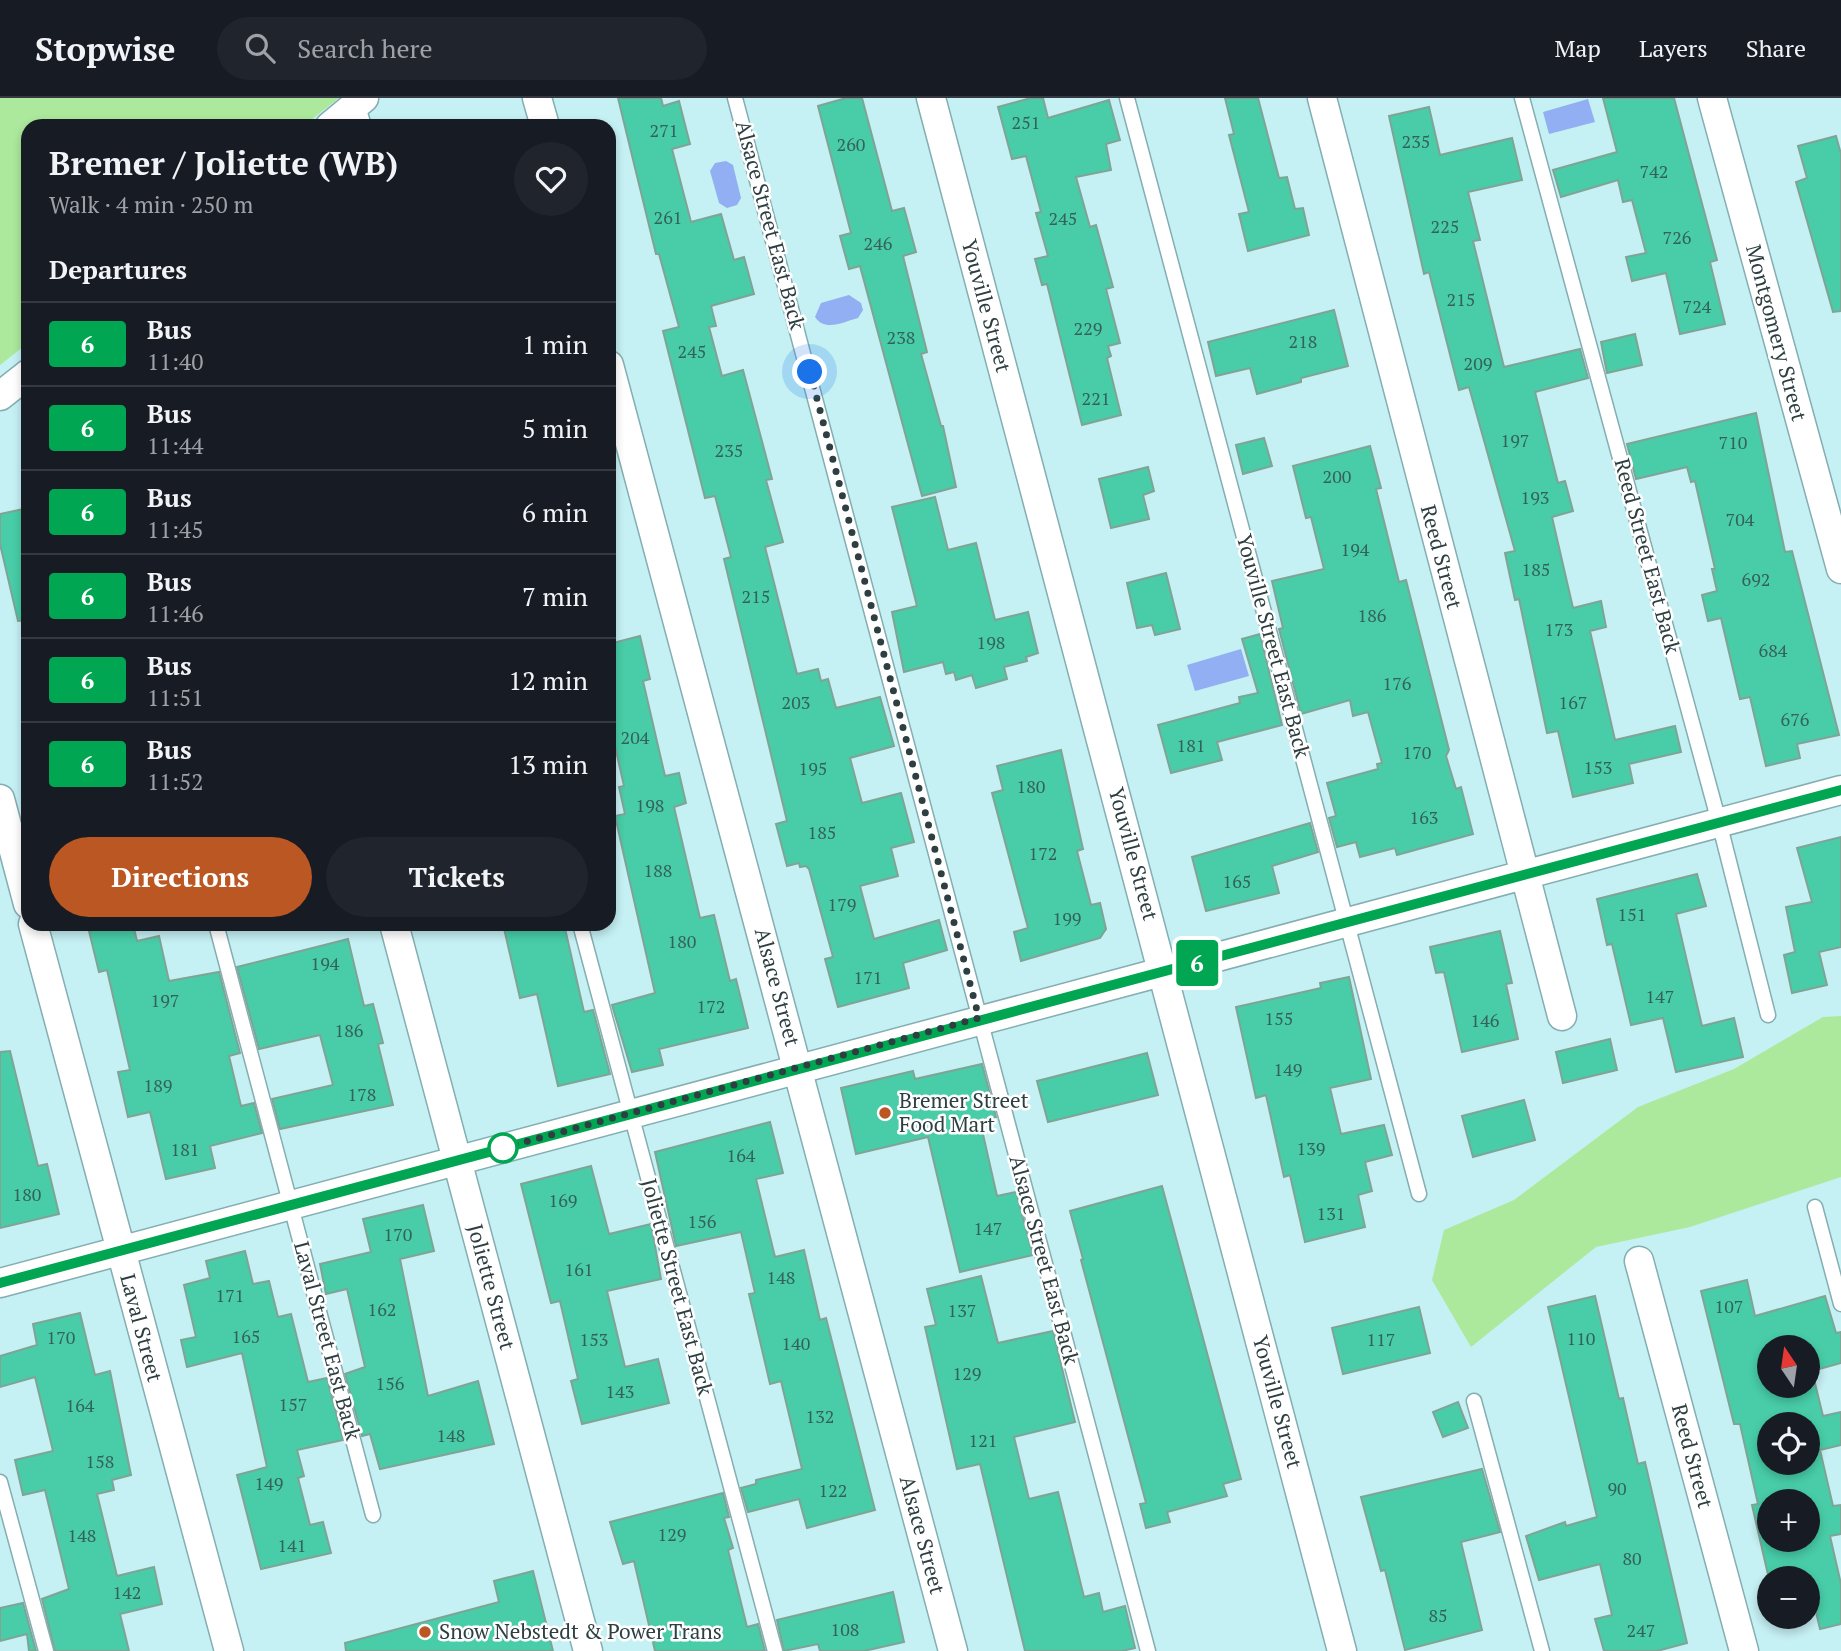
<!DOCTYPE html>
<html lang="en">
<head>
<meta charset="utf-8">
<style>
  :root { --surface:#171b24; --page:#20242c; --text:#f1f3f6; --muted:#9ea1a6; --line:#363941; --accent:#bb5723 }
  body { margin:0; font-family:"PT Serif",serif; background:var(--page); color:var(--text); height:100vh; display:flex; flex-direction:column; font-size:26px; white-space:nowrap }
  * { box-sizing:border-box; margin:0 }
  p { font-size:23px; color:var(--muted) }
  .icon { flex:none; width:38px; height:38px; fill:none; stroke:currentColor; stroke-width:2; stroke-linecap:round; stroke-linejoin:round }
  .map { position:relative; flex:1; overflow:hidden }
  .sheet { position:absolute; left:21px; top:21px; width:595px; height:812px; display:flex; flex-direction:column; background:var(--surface); border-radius:21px; box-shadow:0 4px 10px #0003 }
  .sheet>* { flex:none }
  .badge { padding:0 14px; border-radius:5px; font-size:24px; line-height:46px }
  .needle { width:46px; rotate:347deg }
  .controls { position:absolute; left:1757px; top:1237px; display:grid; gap:14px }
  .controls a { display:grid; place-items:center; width:63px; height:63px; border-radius:50%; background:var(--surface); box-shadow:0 4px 10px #0003; font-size:35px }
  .you { position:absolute; width:35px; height:35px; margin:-18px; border:5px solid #fff; border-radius:50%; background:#1a73e8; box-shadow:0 0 0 10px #1a73e833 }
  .map>.badge { position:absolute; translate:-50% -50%; box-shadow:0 0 0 4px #fff }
  h2 { padding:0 28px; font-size:26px; line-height:63px }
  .round { display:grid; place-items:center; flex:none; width:74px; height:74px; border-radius:37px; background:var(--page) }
  .headline { display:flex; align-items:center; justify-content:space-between; height:119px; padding:0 28px }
  h1 { font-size:33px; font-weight:700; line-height:52px }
  .primary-button { display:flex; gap:14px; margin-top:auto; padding:14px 28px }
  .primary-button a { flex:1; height:80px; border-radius:42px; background:var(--accent); color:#fff; font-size:28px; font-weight:700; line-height:80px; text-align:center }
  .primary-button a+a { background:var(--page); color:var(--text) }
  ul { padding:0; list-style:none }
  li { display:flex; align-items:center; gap:21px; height:84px; padding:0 28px; border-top:2px solid var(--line) }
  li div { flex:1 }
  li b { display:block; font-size:26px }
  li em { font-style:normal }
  li .badge { min-width:77px; font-weight:700; text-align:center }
  header { display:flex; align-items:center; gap:42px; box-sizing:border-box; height:98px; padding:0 35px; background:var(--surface); border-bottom:2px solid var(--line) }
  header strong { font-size:33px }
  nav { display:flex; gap:38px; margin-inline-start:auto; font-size:24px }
  .search { width:490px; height:63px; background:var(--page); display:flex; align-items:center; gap:18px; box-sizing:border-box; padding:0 24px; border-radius:38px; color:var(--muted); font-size:26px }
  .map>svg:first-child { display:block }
  .green { fill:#ace99c }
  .water { fill:#91aff2 }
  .building { fill:#48cda8; stroke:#7fa496; stroke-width:2; fill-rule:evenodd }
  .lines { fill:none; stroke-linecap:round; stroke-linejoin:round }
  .service-casing { stroke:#84aeb1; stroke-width:17 }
  .minor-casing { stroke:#84aeb1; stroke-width:31 }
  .service { stroke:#fff; stroke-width:14 }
  .minor { stroke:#fff; stroke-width:28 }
  .line-casing { stroke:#fff; stroke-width:16 }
  .line { stroke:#00a651; stroke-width:10 }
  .walk { stroke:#2e3f41; stroke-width:7; stroke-dasharray:0 12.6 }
  .poi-dot { fill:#bb5723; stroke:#fff; stroke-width:2.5 }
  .stop-dot { fill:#fff; stroke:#00a651; stroke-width:3.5 }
  .labels { text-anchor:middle; stroke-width:5; stroke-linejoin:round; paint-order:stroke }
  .number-label { font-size:18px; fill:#34625b }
  .street-label { font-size:21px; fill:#2e3f41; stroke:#fff }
  .poi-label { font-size:21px; fill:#2e3f41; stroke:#fff; text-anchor:start }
</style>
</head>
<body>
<header>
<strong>Stopwise</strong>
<div class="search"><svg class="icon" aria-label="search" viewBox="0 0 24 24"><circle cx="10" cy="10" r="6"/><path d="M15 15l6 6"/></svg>Search here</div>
<nav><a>Map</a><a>Layers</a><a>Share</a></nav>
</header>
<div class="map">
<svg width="1841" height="1553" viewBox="0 0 1841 1553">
  <rect width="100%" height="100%" fill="#c5f0f4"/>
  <!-- green -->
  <g class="green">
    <path d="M0,0H339L303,28H28V245L0,267Z"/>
    <path d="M1841,918V1079L1690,1129L1596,1149L1471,1249L1432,1182L1444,1132L1514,1102L1638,1009L1734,971L1823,919Z"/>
  </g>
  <!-- water -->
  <g class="water">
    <path d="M1588,1L1595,24L1549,36L1543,14Z"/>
    <path d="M726,63L733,67L741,100L737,107L727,110L719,105L710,73L715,65Z"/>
    <path d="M849,197L861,205L863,212L858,220C843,224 825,234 815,219L821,205Z"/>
    <path d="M1241,551L1249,578L1195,593L1187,567Z"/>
  </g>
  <!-- building -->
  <g class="building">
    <path d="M618,0H661L663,8L679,3L690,46L672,51L691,124L721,116L734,162L744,159L754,196L711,208L716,228L709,229L722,278L743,272L772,381L766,382L783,444L765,449L797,576L818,571L821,583L828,581L836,610L880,599L894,648L850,660L862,705L901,695L914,744L891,750L898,778L860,788L874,841L939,822L947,852L903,865L909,890L838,909L825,861L833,859L809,771L806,768L800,769L799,765L787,768L776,726L787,723L724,461L731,459L715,398L705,400L663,233L679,229L659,156H656Z"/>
    <path d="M846,0H862L892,113L904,110L916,154L903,158L927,254L921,256L941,328H943L956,389L922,398L860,168L849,171L840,138L851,135L818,8Z"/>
    <path d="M1031,0H1043L1048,20L1109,2L1120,42L1106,46L1111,72L1076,79L1090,129L1096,127L1113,189L1106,191L1120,245L1108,248L1111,258L1107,260L1121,317L1082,327L1047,186L1042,187L1035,161L1048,158L1036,115L1041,114L1026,58L1012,61L998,9Z"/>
    <path d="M1225,0H1258L1279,80L1287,79L1295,111L1303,110L1309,137L1248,153L1239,116L1249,114L1229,37L1234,36Z"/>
    <path d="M1603,0H1674L1717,162L1710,164L1725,226L1680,236L1666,175L1632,183L1626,159L1646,155L1632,102L1623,104L1618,82L1561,99L1553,72L1617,54Z"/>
    <path d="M1429,9L1440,57L1512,40L1522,82L1468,94L1480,142L1473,143L1504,269L1580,251L1588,280L1535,294L1558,385L1565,383L1573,413L1552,419L1573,510L1601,503L1606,529L1590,533L1615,642L1675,628L1681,654L1629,666L1633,685L1573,699L1558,633L1547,635L1519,501L1515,502L1505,455L1515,453L1469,289L1459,292L1429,174L1424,176L1389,18Z"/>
    <path d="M1836,38L1841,56V213L1833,214L1796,84L1807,80L1798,48Z"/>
    <path d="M1334,212L1348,268L1301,280V284L1257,296L1250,270L1216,278L1208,244Z"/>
    <path d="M1635,236L1642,267L1607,275L1601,244Z"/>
    <path d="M1756,315L1785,454L1792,453L1839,637L1797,646L1800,660L1766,668L1750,599L1740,601L1721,520L1708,523L1702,497L1717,493L1712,471H1715L1695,383L1691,384L1687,369L1636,381L1627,346Z"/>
    <path d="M1264,340L1272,368L1243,376L1236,347Z"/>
    <path d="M1370,348L1381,390L1376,391L1399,484L1406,482L1449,652L1446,658L1456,691L1461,689L1473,736L1397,757L1395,750L1360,759L1356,744L1337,749L1329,720L1336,718L1327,685L1378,671L1377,666L1382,665L1368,614L1353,618L1350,602L1301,616L1279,531L1283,530L1272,483L1324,471L1311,419L1306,420L1293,368Z"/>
    <path d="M1148,369L1154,393L1143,397L1149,421L1111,430L1099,381Z"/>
    <path d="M935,399L948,452L976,445L995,522L1028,514L1038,555L1026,559L1027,563L1004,569L1007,581L976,590L972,577L956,582L954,574L946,576L943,564L904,574L892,514L917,508L892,409Z"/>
    <path d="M28,410V522L18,523L0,446V416Z"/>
    <path d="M1166,475L1180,531L1155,537L1152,527L1137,530L1127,485Z"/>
    <path d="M1260,536L1282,627L1217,644L1222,662L1171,675L1158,627L1240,605L1239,599L1258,595L1242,541Z"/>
    <path d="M640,538L650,581L643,583L665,678L679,675L686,705L674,709L700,820L714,817L730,883L736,881L748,930L659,951L663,967L632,974L612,907L655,895L615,718L625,716L619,689L624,688L609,622V546Z"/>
    <path d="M1061,652L1083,751L1077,753L1091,807L1100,805L1106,831L1100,840L1021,863L1014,834L1028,830L992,695L1003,692L997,668Z"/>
    <path d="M1310,725L1318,754L1272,768L1279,795L1206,813L1192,759Z"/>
    <path d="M1841,739V849L1819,854L1827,887L1792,895L1784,857L1795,854L1786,809L1812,804L1797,750Z"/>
    <path d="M1697,776L1706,808L1676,816L1702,928L1734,920L1743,959L1676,974L1663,920L1631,927L1612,846L1607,847L1597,801Z"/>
    <path d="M118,826H133L137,843L159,838L169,883L219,874L240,955L229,958L241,1008L254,1005L262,1035L210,1048L215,1070L166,1081L150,1014L128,1019L118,974L130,972L107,872L99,874L89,833Z"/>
    <path d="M503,826H529L530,832L564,826L584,914L593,912L610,976L558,988L537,896L520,900Z"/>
    <path d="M1500,833L1512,885L1506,886L1518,941L1462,954L1444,874L1436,875L1430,849Z"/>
    <path d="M348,841L364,908L373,906L383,945L378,946L393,1007L280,1031L272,1001L333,987L320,937L259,951L237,869Z"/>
    <path d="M1349,879L1371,981L1330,990L1341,1036L1384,1027L1392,1057L1365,1064L1372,1093L1358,1097L1365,1129L1305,1144L1290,1077L1284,1079L1266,997L1256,1000L1236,909L1321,890L1320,885Z"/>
    <path d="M1610,941L1617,972L1563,985L1556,954Z"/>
    <path d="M10,953L38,1068L47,1066L59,1116L0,1130V954Z"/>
    <path d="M1147,955L1158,997L1048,1024L1037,983Z"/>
    <path d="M982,966L996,1019L980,1023L997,1098L1016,1094L1033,1157L960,1174L928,1039L856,1056L841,990L913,973L915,981Z"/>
    <path d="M1524,1002L1535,1042L1473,1059L1462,1018Z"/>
    <path d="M770,1024L783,1075L756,1081L775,1159L804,1152L820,1222L826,1220L875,1412L807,1430L799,1401L748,1414L741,1390L756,1386V1382L802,1371L781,1283L770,1286L749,1196L755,1195L741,1134L676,1148L655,1054Z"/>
    <path d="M591,1068L609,1136L651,1126L661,1181L607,1193L625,1269L658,1261L669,1305L582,1326L571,1283L578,1281L560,1203L551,1205L521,1086Z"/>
    <path d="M1162,1088L1241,1381L1223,1386L1227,1398L1167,1414L1170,1424L1146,1430L1140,1406L1146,1405L1081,1162L1083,1161L1070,1113Z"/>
    <path d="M423,1107L434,1153L400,1161L428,1298L478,1283L494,1346L380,1371L370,1336L362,1338L345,1276L365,1269L347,1191L326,1196L320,1166L371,1154L363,1121Z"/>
    <path d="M245,1153L253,1186L269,1183L278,1219L291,1216L308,1284L327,1280L343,1342L297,1352L304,1378L298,1380L310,1427L323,1424L331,1455L261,1471L237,1377L267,1369L242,1255L187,1269L181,1242L196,1239L184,1187L210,1180L206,1163Z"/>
    <path d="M981,1178L998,1245L1053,1233L1075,1324L1014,1339L1029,1401L1058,1394L1084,1499L1099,1495L1103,1514L1125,1508L1135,1550L1122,1553H1025L980,1366L957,1371L925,1229L936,1227L927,1191Z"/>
    <path d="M1747,1182L1755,1218L1825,1198L1836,1235L1841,1234V1265L1812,1273L1823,1318L1841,1314V1347L1820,1352L1833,1408L1841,1407V1436L1830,1438L1841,1486V1526L1820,1531L1808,1480L1769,1481L1752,1407L1758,1406L1740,1326H1734L1701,1193ZM1769,1250H1808V1288H1769ZM1769,1326H1808V1365H1769ZM1769,1404H1808V1442H1769Z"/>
    <path d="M1595,1198L1619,1301L1623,1300L1638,1366L1645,1364L1687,1545L1657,1553H1604L1595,1521L1612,1517L1600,1466L1539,1482L1526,1438L1565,1424L1566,1428L1597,1419L1548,1209Z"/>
    <path d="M1419,1209L1430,1255L1343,1276L1332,1230Z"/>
    <path d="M80,1215L95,1277L110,1273L131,1377L112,1382L114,1392L97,1396L117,1478L154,1469L162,1506L120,1516L129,1553H55L42,1501L69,1491L45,1392L23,1397L15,1362L53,1353L35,1279L0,1289V1258L37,1247L33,1226Z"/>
    <path d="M1458,1304L1468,1330L1443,1339L1433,1314Z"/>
    <path d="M1482,1371L1500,1434L1461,1444L1482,1532L1405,1552L1385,1472L1381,1473L1361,1399Z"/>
    <path d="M723,1395L729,1419L724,1420L733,1450L728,1452L747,1529L758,1526L765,1553H655L634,1463L623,1466L610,1424Z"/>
    <path d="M533,1473L553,1553H346L345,1545L499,1504L494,1483Z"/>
    <path d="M893,1494L904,1544L864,1553H820L818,1546L784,1553L777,1522Z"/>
    <path d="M23,1505L36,1553H29L27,1536L0,1543V1510Z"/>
  </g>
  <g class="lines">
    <!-- service casing -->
    <g class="service-casing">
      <g id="service">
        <path d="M735,0L1148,1553"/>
        <path d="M1127,0L1419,1096"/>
        <path d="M1522,0L1719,724L1768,917"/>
        <path d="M357,5L364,28"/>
        <path d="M216,826L373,1417"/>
        <path d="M580,826L775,1553"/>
        <path d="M1815,1109L1841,1206"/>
        <path d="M1474,1303L1542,1553"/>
        <path d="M0,1384L46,1553"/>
      </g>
    </g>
    <!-- minor casing -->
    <g class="minor-casing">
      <g id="minor">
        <path d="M537,0L545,28"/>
        <path d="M931,0L1342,1553"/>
        <path d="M1322,0L1562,918"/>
        <path d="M1712,0L1841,471"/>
        <path d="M330,28L364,0"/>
        <path d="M609,267L953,1553"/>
        <path d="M0,298L28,276"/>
        <path d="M0,701L28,806"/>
        <path d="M33,826L229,1553"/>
        <path d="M394,826L588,1553"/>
        <path d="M1639,1163L1744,1553"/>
        <path d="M0,1185L1841,692"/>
      </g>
    </g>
    <!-- service -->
    <use href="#service" class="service"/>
    <!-- minor -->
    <use href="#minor" class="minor"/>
  </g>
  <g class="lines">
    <!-- line casing -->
    <g class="line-casing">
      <path id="line" d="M0,1185L1841,692"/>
    </g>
    <!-- line -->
    <use href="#line" class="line"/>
    <!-- walk -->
    <path class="walk" d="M503,1050L979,920L810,274"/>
  </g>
  <!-- markers -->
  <g class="poi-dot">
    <circle cx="885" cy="1015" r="7"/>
    <circle cx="425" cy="1534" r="7"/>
  </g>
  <circle class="stop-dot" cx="503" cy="1050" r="14"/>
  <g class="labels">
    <!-- number labels -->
    <g class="number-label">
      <text x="1026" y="31">251</text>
      <text x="664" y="39">271</text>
      <text x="1416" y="50">235</text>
      <text x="851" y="53">260</text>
      <text x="1654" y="80">742</text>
      <text x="668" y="126">261</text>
      <text x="1063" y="127">245</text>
      <text x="1445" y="135">225</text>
      <text x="1677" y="146">726</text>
      <text x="878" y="152">246</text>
      <text x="1461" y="208">215</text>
      <text x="1697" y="215">724</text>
      <text x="1088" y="237">229</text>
      <text x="901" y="246">238</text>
      <text x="1303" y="250">218</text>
      <text x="692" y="260">245</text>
      <text x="1478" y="272">209</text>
      <text x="1096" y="307">221</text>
      <text x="1515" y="349">197</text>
      <text x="1733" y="351">710</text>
      <text x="729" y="359">235</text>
      <text x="1337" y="385">200</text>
      <text x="1535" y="406">193</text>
      <text x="1740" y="428">704</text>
      <text x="1355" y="458">194</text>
      <text x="1536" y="478">185</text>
      <text x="1756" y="488">692</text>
      <text x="756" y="505">215</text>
      <text x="1372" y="524">186</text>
      <text x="1559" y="538">173</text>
      <text x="991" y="551">198</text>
      <text x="1773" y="559">684</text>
      <text x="1397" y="592">176</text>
      <text x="796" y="611">203</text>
      <text x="1573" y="611">167</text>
      <text x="1795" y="628">676</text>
      <text x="635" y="646">204</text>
      <text x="1191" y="654">181</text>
      <text x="1417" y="661">170</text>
      <text x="1598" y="676">153</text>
      <text x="813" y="677">195</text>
      <text x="1031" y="695">180</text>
      <text x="650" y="714">198</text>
      <text x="1424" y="726">163</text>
      <text x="822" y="741">185</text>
      <text x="1043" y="762">172</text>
      <text x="658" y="779">188</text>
      <text x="1237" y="790">165</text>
      <text x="842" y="813">179</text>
      <text x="1632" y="823">151</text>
      <text x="1067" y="827">199</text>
      <text x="682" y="850">180</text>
      <text x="325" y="872">194</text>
      <text x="868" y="886">171</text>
      <text x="1660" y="905">147</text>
      <text x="165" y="909">197</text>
      <text x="711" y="915">172</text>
      <text x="1279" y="927">155</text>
      <text x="1485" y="929">146</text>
      <text x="349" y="939">186</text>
      <text x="1288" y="978">149</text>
      <text x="158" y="994">189</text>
      <text x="362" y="1003">178</text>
      <text x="1311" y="1057">139</text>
      <text x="185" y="1058">181</text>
      <text x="741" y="1064">164</text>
      <text x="27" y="1103">180</text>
      <text x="563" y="1109">169</text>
      <text x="1331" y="1122">131</text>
      <text x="702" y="1130">156</text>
      <text x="988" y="1137">147</text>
      <text x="398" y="1143">170</text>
      <text x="579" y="1178">161</text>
      <text x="781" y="1186">148</text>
      <text x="230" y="1204">171</text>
      <text x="1729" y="1215">107</text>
      <text x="382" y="1218">162</text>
      <text x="962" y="1219">137</text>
      <text x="246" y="1245">165</text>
      <text x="61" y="1246">170</text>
      <text x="1581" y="1247">110</text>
      <text x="594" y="1248">153</text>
      <text x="1381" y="1248">117</text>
      <text x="796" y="1252">140</text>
      <text x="967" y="1282">129</text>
      <text x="390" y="1292">156</text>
      <text x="620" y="1300">143</text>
      <text x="293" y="1313">157</text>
      <text x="80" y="1314">164</text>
      <text x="820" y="1325">132</text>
      <text x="451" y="1344">148</text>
      <text x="983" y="1349">121</text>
      <text x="100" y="1370">158</text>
      <text x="269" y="1392">149</text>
      <text x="1617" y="1397">90</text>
      <text x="833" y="1399">122</text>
      <text x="672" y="1443">129</text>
      <text x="82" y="1444">148</text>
      <text x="292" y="1454">141</text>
      <text x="1632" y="1467">80</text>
      <text x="127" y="1501">142</text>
      <text x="1438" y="1524">85</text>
      <text x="845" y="1538">108</text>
      <text x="1641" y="1539">247</text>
    </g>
    <!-- street labels -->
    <g class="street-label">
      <text transform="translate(770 127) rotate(75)" y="7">Alsace Street East Back</text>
      <text transform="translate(986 208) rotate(75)" y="7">Youville Street</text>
      <text transform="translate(1776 235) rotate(75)" y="7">Montgomery Street</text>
      <text transform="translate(1647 458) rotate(75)" y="7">Reed Street East Back</text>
      <text transform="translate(1441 459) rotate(75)" y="7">Reed Street</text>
      <text transform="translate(1273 548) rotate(75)" y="7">Youville Street East Back</text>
      <text transform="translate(1133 756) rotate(75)" y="7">Youville Street</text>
      <text transform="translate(777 889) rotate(75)" y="7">Alsace Street</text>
      <text transform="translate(1044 1162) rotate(75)" y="7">Alsace Street East Back</text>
      <text transform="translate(491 1189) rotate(75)" y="7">Joliette Street</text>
      <text transform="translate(677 1189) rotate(75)" y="7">Joliette Street East Back</text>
      <text transform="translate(141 1230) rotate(75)" y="7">Laval Street</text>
      <text transform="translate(327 1243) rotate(75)" y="7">Laval Street East Back</text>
      <text transform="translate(1277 1304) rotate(75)" y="7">Youville Street</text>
      <text transform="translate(1692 1358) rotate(75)" y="7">Reed Street</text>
      <text transform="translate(922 1437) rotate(75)" y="7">Alsace Street</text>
    </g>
    <!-- poi labels -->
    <g class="poi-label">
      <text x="899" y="1010">Bremer Street<tspan x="899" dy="24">Food Mart</tspan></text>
      <text x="439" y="1541">Snow Nebstedt &amp; Power Trans</text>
    </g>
  </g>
</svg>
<div class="controls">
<a><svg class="needle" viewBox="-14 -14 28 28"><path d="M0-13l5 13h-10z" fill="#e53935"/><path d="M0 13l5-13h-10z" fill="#9ea1a6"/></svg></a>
<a><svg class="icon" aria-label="locate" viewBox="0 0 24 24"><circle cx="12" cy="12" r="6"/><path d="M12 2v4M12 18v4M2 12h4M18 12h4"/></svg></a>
<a>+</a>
<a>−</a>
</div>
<div class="you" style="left:810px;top:274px"></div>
<b class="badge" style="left:1197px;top:865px;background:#00a651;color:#fff">6</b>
<section class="sheet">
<div class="headline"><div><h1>Bremer / Joliette (WB)</h1><p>Walk · 4 min · 250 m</p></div><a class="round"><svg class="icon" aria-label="heart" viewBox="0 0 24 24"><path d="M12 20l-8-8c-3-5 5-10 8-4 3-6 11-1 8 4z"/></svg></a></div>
<h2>Departures</h2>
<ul>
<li><span class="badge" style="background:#00a651;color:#fff">6</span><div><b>Bus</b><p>11:40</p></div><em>1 min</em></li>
<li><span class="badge" style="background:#00a651;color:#fff">6</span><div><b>Bus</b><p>11:44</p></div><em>5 min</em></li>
<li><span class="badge" style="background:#00a651;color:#fff">6</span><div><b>Bus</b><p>11:45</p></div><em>6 min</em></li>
<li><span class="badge" style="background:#00a651;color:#fff">6</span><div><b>Bus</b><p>11:46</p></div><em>7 min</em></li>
<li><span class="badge" style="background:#00a651;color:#fff">6</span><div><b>Bus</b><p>11:51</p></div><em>12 min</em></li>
<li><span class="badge" style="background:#00a651;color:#fff">6</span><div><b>Bus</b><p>11:52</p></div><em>13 min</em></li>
</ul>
<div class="primary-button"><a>Directions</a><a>Tickets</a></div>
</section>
</div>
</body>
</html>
